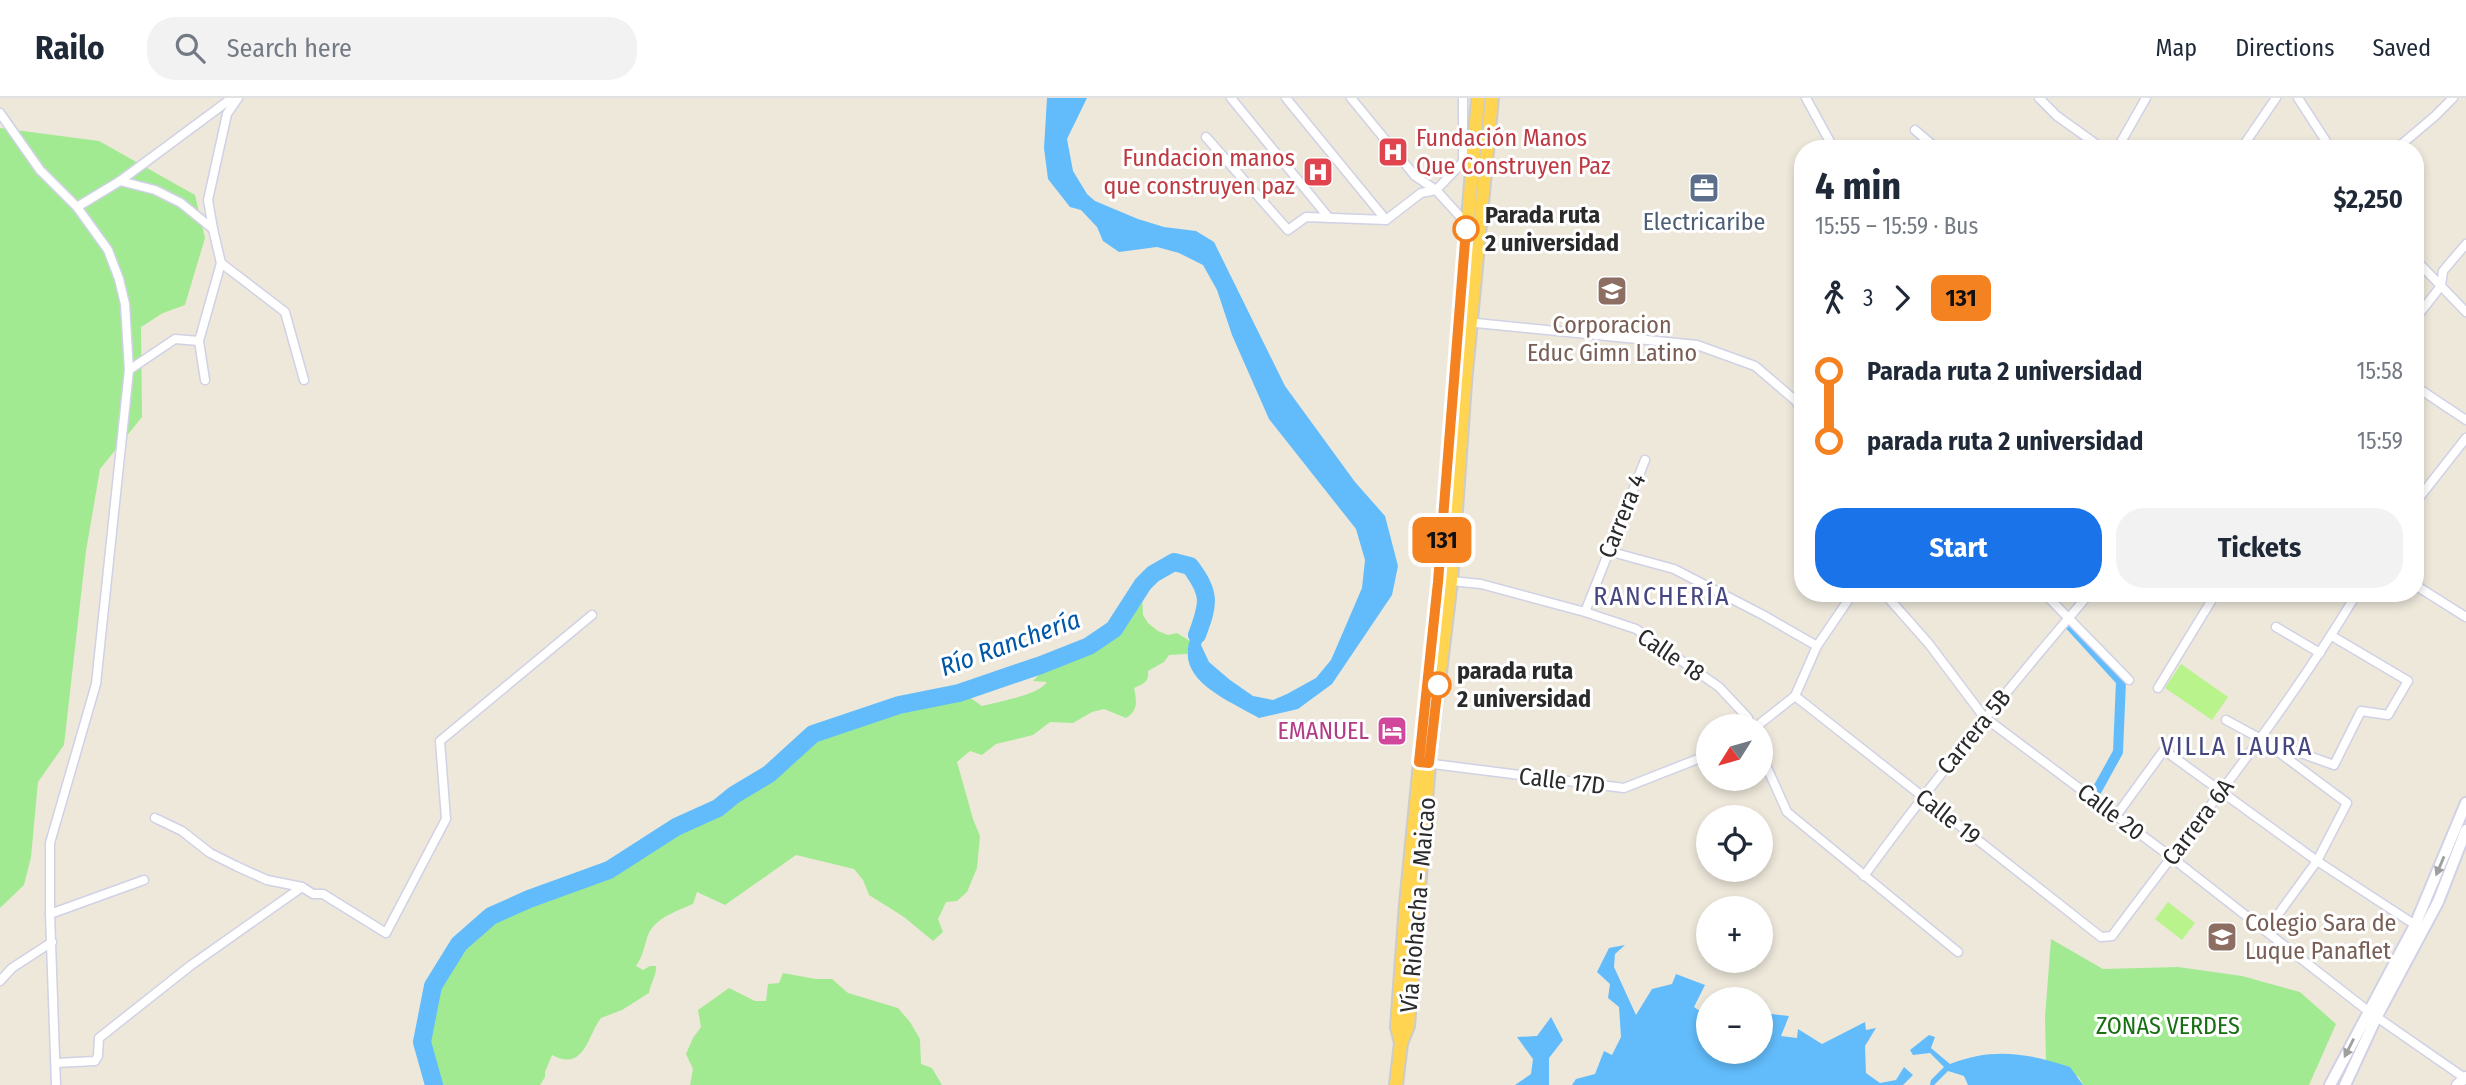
<!DOCTYPE html>
<html lang="en">
<head>
<meta charset="utf-8">
<style>
  :root { --surface:#fff; --page:#f2f2f3; --text:#1f2937; --muted:#747a83; --line:#e0e1e3; --accent:#1a73e8 }
  body { margin:0; font-family:"Fira Sans Condensed",sans-serif; background:var(--page); color:var(--text); height:100vh; display:flex; flex-direction:column; font-size:26px; white-space:nowrap }
  * { box-sizing:border-box; margin:0 }
  p { font-size:23px; color:var(--muted) }
  .icon { flex:none; width:38px; height:38px; fill:none; stroke:currentColor; stroke-width:2; stroke-linecap:round; stroke-linejoin:round }
  .map { position:relative; flex:1; overflow:hidden }
  .drawer { position:absolute; left:1794px; top:42px; width:630px; height:462px; display:flex; flex-direction:column; background:var(--surface); border-radius:28px; box-shadow:0 4px 10px #0003 }
  .drawer>* { flex:none }
  .badge { padding:0 14px; border-radius:10px; font-size:24px; line-height:46px }
  .needle { width:46px; rotate:233deg }
  .fabs { position:absolute; left:1696px; top:616px; display:grid; gap:14px }
  .fabs a { display:grid; place-items:center; width:77px; height:77px; border-radius:50%; background:var(--surface); box-shadow:0 4px 10px #0003; font-size:35px }
  .map>.badge { position:absolute; translate:-50% -50%; box-shadow:0 0 0 4px #fff }
  .legs { display:flex; align-items:center; gap:10px; height:77px; padding:0 21px; font-size:23px }
  .legs p { margin-inline-start:auto }
  .headline { display:flex; align-items:center; justify-content:space-between; height:119px; padding:0 21px }
  h1 { font-size:38px; font-weight:700; line-height:52px }
  .action { display:flex; gap:14px; margin-top:auto; padding:14px 21px }
  .action a { flex:1; height:80px; border-radius:28px; background:var(--accent); color:#fff; font-size:28px; font-weight:700; line-height:80px; text-align:center }
  .action a+a { background:var(--page); color:var(--text) }
  ul { padding:0 21px; list-style:none }
  li { display:flex; align-items:center; gap:24px; height:70px; font-size:26px }
  li i { display:grid; place-items:center; width:10px; height:100%; margin:0 9px; background:currentColor }
  li i::after { content:''; width:18px; height:18px; margin:-9px; border:5px solid; border-radius:50%; background:var(--surface) }
  li p { margin-inline-start:auto }
  li:first-child i { background:linear-gradient(#0000 50%,currentColor 0) }
  li:last-child i { background:linear-gradient(currentColor 50%,#0000 0) }
  header { display:flex; align-items:center; gap:42px; box-sizing:border-box; height:98px; padding:0 35px; background:var(--surface); border-bottom:2px solid var(--line) }
  header strong { font-size:33px }
  nav { display:flex; gap:38px; margin-inline-start:auto; font-size:24px }
  .search { width:490px; height:63px; background:var(--page); display:flex; align-items:center; gap:18px; box-sizing:border-box; padding:0 24px; border-radius:28px; color:var(--muted); font-size:26px }
  .map>svg:first-child { display:block }
  .green { fill:#a2ea91 }
  .pitch { fill:#b8f38c }
  .water { fill:#62bcfb }
  .lines { fill:none; stroke-linecap:round; stroke-linejoin:round }
  .canal { stroke:#62bcfb; stroke-width:10 }
  .river { stroke:#62bcfb; stroke-width:18 }
  .minor-casing { stroke:#d0d1e5; stroke-width:11 }
  .tertiary-casing { stroke:#d0d1e5; stroke-width:13 }
  .secondary-casing { stroke:#d0d1e5; stroke-width:14 }
  .trunk-casing { stroke:#ccc; stroke-width:16 }
  .minor { stroke:#fff; stroke-width:8 }
  .tertiary { stroke:#fff; stroke-width:10 }
  .secondary { stroke:#fff; stroke-width:10 }
  .trunk { stroke:#ffd451; stroke-width:12 }
  .oneway { fill:#9f9f9f }
  .line-1-casing { stroke:#fff; stroke-width:16 }
  .line-1 { stroke:#f58220; stroke-width:10 }
  .stop-1-dot { fill:#fff; stroke:#f58220; stroke-width:3.5 }
  .labels { text-anchor:middle; stroke-width:6; stroke-linejoin:round; paint-order:stroke }
  .health-label { font-size:24px; fill:#be3a42; stroke:#fff; text-anchor:start }
  .stop-label { font-size:24px; font-weight:bold; fill:#2a2a2a; stroke:#fff; text-anchor:start }
  .service-label { font-size:24px; fill:#4e5e75; stroke:#fff }
  .education-label { font-size:24px; fill:#785e54; stroke:#fff }
  .street-label { font-size:24px; fill:#2a2a2a; stroke:#fff }
  .hotel-label { font-size:24px; fill:#b23c85; stroke:#fff; text-anchor:end }
  .park-label { font-size:24px; fill:#186f12; stroke:#fff }
  .neighbourhood-label { font-size:26px; letter-spacing:2px; fill:#464780; stroke:#fff }
  .water-label { font-size:26px; font-style:italic; fill:#0056a8; stroke:#fff }
</style>
</head>
<body>
<header>
<strong>Railo</strong>
<div class="search"><svg class="icon" aria-label="search" viewBox="0 0 24 24"><circle cx="10" cy="10" r="6"/><path d="M15 15l6 6"/></svg>Search here</div>
<nav><a>Map</a><a>Directions</a><a>Saved</a></nav>
</header>
<div class="map">
<svg width="2466" height="987" viewBox="0 0 2466 987">
  <rect width="100%" height="100%" fill="#eee8db"/>
  <!-- green -->
  <g class="green">
    <path d="M0,30L99,43L195,97L205,140L185,207L163,215L141,229L142,319L100,371L86,453L64,647L38,684L31,759L24,787L0,810Z"/>
    <path d="M1138,494L1142,496L1143,517L1148,525L1158,533L1168,537L1177,535L1190,543L1187,556L1169,557L1164,564L1148,573C1149,584 1144,586 1134,590C1137,603 1138,613 1126,620L1104,611L1092,614L1073,625L1050,624L1033,637L996,646L982,657L970,653L957,664L973,721L980,738L977,770L967,794L957,803L946,804L938,821L943,834L933,843L904,819L869,797L863,782L854,771L796,757L725,807L697,794L693,806C677,813 655,820 648,837C644,849 643,858 636,868L643,872L650,868H656C657,876 650,887 649,895L622,912L601,920C587,938 585,974 552,957L545,974V979L540,987H434L422,944L433,888L459,846L491,818L529,801L609,772L676,729L718,710L766,678L813,636L899,607L959,595L969,599L982,608C999,603 1037,598 1047,584L1033,583C1040,575 1046,570 1055,566C1059,564 1062,565 1066,565C1079,563 1103,550 1110,540L1107,536L1115,529Z"/>
    <path d="M2051,841L2103,871L2178,869L2242,878L2300,894L2336,926L2309,987H2083L2079,979L2046,964L2045,919Z"/>
    <path d="M783,875L816,881H832L848,895L898,910L910,924L920,941L921,966L932,970L942,987H690L693,971L686,956L693,940L701,929L698,912L729,890L755,903H766L768,886L779,885Z"/>
  </g>
  <!-- pitch -->
  <g class="pitch">
    <path d="M2181,566L2228,599L2212,622L2165,590Z"/>
    <path d="M2168,804L2195,825L2182,842L2155,821Z"/>
  </g>
  <!-- water -->
  <g class="water">
    <path d="M1047,0H1087L1067,41L1073,73L1087,96L1095,103L1138,121L1164,129L1196,133L1214,144L1285,288L1355,384L1385,418L1398,468L1392,497L1332,586L1298,611L1259,620C1214,595 1159,574 1205,516V533L1201,547L1209,564L1230,582L1253,598L1273,602L1287,596L1316,580L1331,562L1362,490L1365,462L1356,431L1269,321L1232,237L1217,192L1203,167L1179,155L1157,149L1119,154L1103,143L1097,129L1081,112L1070,109L1048,81L1044,50Z"/>
    <path d="M1625,847L1615,856L1614,869L1636,917L1652,891L1672,886L1676,876L1705,887L1694,909L1708,919V954H1760L1762,903L1771,916L1789,918L1781,938L1797,940L1798,931L1822,946L1865,924L1866,932L1876,930L1865,948L1866,975L1880,985L1896,982L1904,969L1913,977L1903,987H1572L1576,981L1595,976L1604,953L1612,957L1621,939L1619,909L1608,900L1610,886L1597,874L1609,850Z"/>
    <path d="M1551,919L1563,942L1549,960V987H1515L1531,976L1533,961L1517,939L1537,938Z"/>
    <path d="M1929,937L1935,939L1931,950L1950,966C1992,949 2028,955 2070,969L2083,987H1968L1964,978L1948,973L1934,987H1930L1931,982L1944,969L1930,955L1913,957L1910,952Z"/>
  </g>
  <g class="lines">
    <!-- canal -->
    <path class="canal" d="M2067,524L2121,583L2118,654L2097,692"/>
    <!-- river -->
    <path class="river" d="M434,987L422,944L433,888L459,846L491,818L529,801L609,772L676,729L718,710L734,697L769,676L813,636L899,607L959,595L1041,567L1089,548L1114,531L1143,486L1153,476L1174,464L1190,468C1211,496 1209,505 1197,537"/>
    <!-- minor casing -->
    <g class="minor-casing">
      <g id="minor">
        <path d="M1231,0L1329,120"/>
        <path d="M1286,0L1386,122"/>
        <path d="M1351,0L1415,78L1436,92L1463,64V0"/>
        <path d="M1806,0L1834,51"/>
        <path d="M2039,0L2057,18L2103,51"/>
        <path d="M2298,0L2331,51"/>
        <path d="M0,15L40,72L77,109L108,152L119,181L125,206L129,272L96,586L50,745V816L56,987"/>
        <path d="M1915,32L1937,51"/>
        <path d="M1206,39L1288,132L1306,119L1386,122L1421,95L1436,92L1466,125L1470,126"/>
        <path d="M2117,51L2146,0"/>
        <path d="M2241,51L2276,0"/>
        <path d="M2396,51L2435,18L2453,0"/>
        <path d="M120,83L155,92L181,105L213,131L221,165L199,243L205,282"/>
        <path d="M77,109L120,83L232,0"/>
        <path d="M213,131L208,102L227,16L238,0"/>
        <path d="M2415,161L2466,214"/>
        <path d="M221,165L285,214L304,282"/>
        <path d="M2415,221L2441,188L2443,173L2466,146"/>
        <path d="M1466,224L1697,247L1755,268L1796,303L1802,314"/>
        <path d="M129,272L175,241L199,243"/>
        <path d="M2415,288L2466,322"/>
        <path d="M2415,405L2466,340"/>
        <path d="M1608,453L1674,471L1763,517L1817,548"/>
        <path d="M1451,483L1481,486L1585,514L1636,531L1719,589L1748,620L1750,628"/>
        <path d="M2415,487L2466,519"/>
        <path d="M1884,495L1929,546L1984,619L2171,759L2368,913L2466,981"/>
        <path d="M2044,495L2129,582"/>
        <path d="M1585,514L1645,362"/>
        <path d="M2276,529L2320,555"/>
        <path d="M2158,590L2216,495"/>
        <path d="M1795,598L2101,839L2112,838C2196,725 2285,616 2357,495"/>
        <path d="M2226,622L2261,641L2347,705L2317,763L2266,833"/>
        <path d="M1757,628L1795,598L1817,548L1853,495"/>
        <path d="M2270,644L2334,667L2361,613L2388,617L2408,583L2332,538"/>
        <path d="M1760,654L1787,714L1958,854"/>
        <path d="M1425,665L1624,690L1708,657"/>
        <path d="M2116,718L2164,652L2317,763L2420,830"/>
        <path d="M155,720L182,733L210,755L236,768L267,782L302,789"/>
        <path d="M1864,778C1935,680 2011,587 2090,495"/>
        <path d="M50,816L144,782"/>
        <path d="M0,883L12,870L52,844"/>
        <path d="M56,965L95,963L98,958L99,940L190,868L302,789L313,796H323L386,835L446,721L440,643L592,517"/>
      </g>
    </g>
    <!-- tertiary casing -->
    <g class="tertiary-casing">
      <path id="tertiary" d="M2457,987L2466,979"/>
    </g>
    <!-- secondary casing -->
    <g class="secondary-casing">
      <g id="secondary">
        <path d="M2330,987L2415,827L2466,705"/>
        <path d="M2345,987L2377,918L2438,804L2466,732"/>
      </g>
    </g>
    <!-- trunk casing -->
    <g class="trunk-casing">
      <g id="trunk">
        <path d="M1401,945L1397,929L1406,806L1438,484L1478,0"/>
        <path d="M1396,987L1401,945L1408,928L1429,665L1451,483L1465,285L1492,0"/>
      </g>
    </g>
    <!-- minor -->
    <use href="#minor" class="minor"/>
    <!-- tertiary -->
    <use href="#tertiary" class="tertiary"/>
    <!-- secondary -->
    <use href="#secondary" class="secondary"/>
    <!-- trunk -->
    <use href="#trunk" class="trunk"/>
  </g>
  <!-- one-way arrows -->
  <defs><path id="oneway-solid" d="M-6-.8H1V-3.2L6.5 0L1 3.2V.8H-6Z" transform="scale(1.75)"/></defs>
  <g class="oneway">
    <use href="#oneway-solid" transform="translate(2440 768) rotate(113)"/>
    <use href="#oneway-solid" transform="translate(2349 950) rotate(117)"/>
  </g>
  <g class="lines">
    <!-- line-1 casing -->
    <g class="line-1-casing">
      <path id="line-1" d="M1438,587L1429,665L1419,664L1438,484L1466,131"/>
    </g>
    <!-- line-1 -->
    <use href="#line-1" class="line-1"/>
  </g>
  <!-- icons -->
  <defs>
    <g id="hospital-square" transform="scale(1.575)"><rect x="-9" y="-9" width="18" height="18" rx="4" fill="#e0444e" stroke="#fff"/><path d="M-5-5h3v3.5h4V-5h3V5h-3V1.5h-4V5h-3Z" fill="#fff"/></g>
    <g id="office-square" transform="scale(1.575)"><rect x="-9" y="-9" width="18" height="18" rx="4" fill="#5c6f8a" stroke="#fff"/><path d="M-6-3h4V-5.5h4V-3h4V5H-6ZM-1-4.5V-3h2v-1.5ZM-6 0V1H6V0Z" fill="#fff"/></g>
    <g id="school-square" transform="scale(1.575)"><rect x="-9" y="-9" width="18" height="18" rx="4" fill="#8d6e63" stroke="#fff"/><path d="M0-5L7-2L0 1L-7-2ZM-4 1L0 2.5L4 1V4Q0 6-4 4Z" fill="#fff"/></g>
    <g id="hotel-square" transform="scale(1.575)"><rect x="-9" y="-9" width="18" height="18" rx="4" fill="#d1479c" stroke="#fff"/><path d="M-6-4.5h1.5V1H6V5H4.5V3h-9V5H-6ZM-4 0a1.8 1.8 0 1 1 3.6 0ZM.5 0V-2.5h3Q6-2.5 6 0Z" fill="#fff"/></g>
  </defs>
  <g fill-rule="evenodd">
    <use href="#hospital-square" x="1393" y="54"/>
    <use href="#hospital-square" x="1318" y="74"/>
    <use href="#office-square" x="1704" y="90"/>
    <use href="#school-square" x="1612" y="193"/>
    <use href="#hotel-square" x="1392" y="633"/>
    <use href="#school-square" x="2222" y="839"/>
  </g>
  <!-- markers -->
  <g class="stop-1-dot">
    <circle cx="1466" cy="131" r="12"/>
    <circle cx="1438" cy="587" r="12"/>
  </g>
  <g class="labels">
    <!-- health labels -->
    <g class="health-label">
      <text x="1416" y="48">Fundación Manos<tspan x="1416" dy="28">Que Construyen Paz</tspan></text>
      <text x="1295" y="68" text-anchor="end">Fundacion manos<tspan x="1295" dy="28">que construyen paz</tspan></text>
    </g>
    <!-- stop labels -->
    <g class="stop-label">
      <text x="1485" y="125">Parada ruta<tspan x="1485" dy="28">2 universidad</tspan></text>
      <text x="1457" y="581">parada ruta<tspan x="1457" dy="28">2 universidad</tspan></text>
    </g>
    <!-- service labels -->
    <g class="service-label">
      <text x="1704" y="132">Electricaribe</text>
    </g>
    <!-- education labels -->
    <g class="education-label">
      <text x="1612" y="235">Corporacion<tspan x="1612" dy="28">Educ Gimn Latino</tspan></text>
      <text x="2245" y="833" text-anchor="start">Colegio Sara de<tspan x="2245" dy="28">Luque Panaflet</tspan></text>
    </g>
    <!-- street labels -->
    <g class="street-label">
      <text transform="translate(1622 418) rotate(-68)" y="8">Carrera 4</text>
      <text transform="translate(1671 557) rotate(34)" y="8">Calle 18</text>
      <text transform="translate(1974 634) rotate(-51)" y="8">Carrera 5B</text>
      <text transform="translate(1562 683) rotate(7)" y="8">Calle 17D</text>
      <text transform="translate(2111 714) rotate(37)" y="8">Calle 20</text>
      <text transform="translate(1948 719) rotate(38)" y="8">Calle 19</text>
      <text transform="translate(2198 724) rotate(-53)" y="8">Carrera 6A</text>
      <text transform="translate(1418 807) rotate(-85)" y="8">Vía Riohacha - Maicao</text>
    </g>
    <!-- hotel labels -->
    <g class="hotel-label">
      <text x="1369" y="641">EMANUEL</text>
    </g>
    <!-- park labels -->
    <g class="park-label">
      <text x="2168" y="936">ZONAS VERDES</text>
    </g>
    <!-- neighbourhood labels -->
    <g class="neighbourhood-label">
      <text x="1662" y="507">RANCHERÍA</text>
      <text x="2237" y="657">VILLA LAURA</text>
    </g>
    <!-- water labels -->
    <g class="water-label">
      <text transform="translate(1010 545) rotate(-20)" y="9">Río Ranchería</text>
    </g>
  </g>
</svg>
<div class="fabs">
<a><svg class="needle" viewBox="-14 -14 28 28"><path d="M0-13l5 13h-10z" fill="#e53935"/><path d="M0 13l5-13h-10z" fill="#747a83"/></svg></a>
<a><svg class="icon" aria-label="locate" viewBox="0 0 24 24"><circle cx="12" cy="12" r="6"/><path d="M12 2v4M12 18v4M2 12h4M18 12h4"/></svg></a>
<a>+</a>
<a>−</a>
</div>
<b class="badge" style="left:1442px;top:442px;background:#f58220;color:#111">131</b>
<section class="drawer">
<div class="headline"><div><h1>4 min</h1><p>15:55 – 15:59 · Bus</p></div><b>$2,250</b></div>
<div class="legs"><svg class="icon" aria-label="walk" viewBox="0 0 24 24"><circle cx="13" cy="4" r="2"/><path d="M13 8l-2 6 4 7M11 14l-3 7M7 12l3-4h3l4 4"/></svg>3<svg class="icon" aria-label="forward" viewBox="0 0 24 24"><path d="M9 5l7 7-7 7"/></svg><b class="badge" style="background:#f58220;color:#111">131</b></div>
<ul>
<li><i style="color:#f58220"></i><b>Parada ruta 2 universidad</b><p>15:58</p></li>
<li><i style="color:#f58220"></i><b>parada ruta 2 universidad</b><p>15:59</p></li>
</ul>
<div class="action"><a>Start</a><a>Tickets</a></div>
</section>
</div>
</body>
</html>
